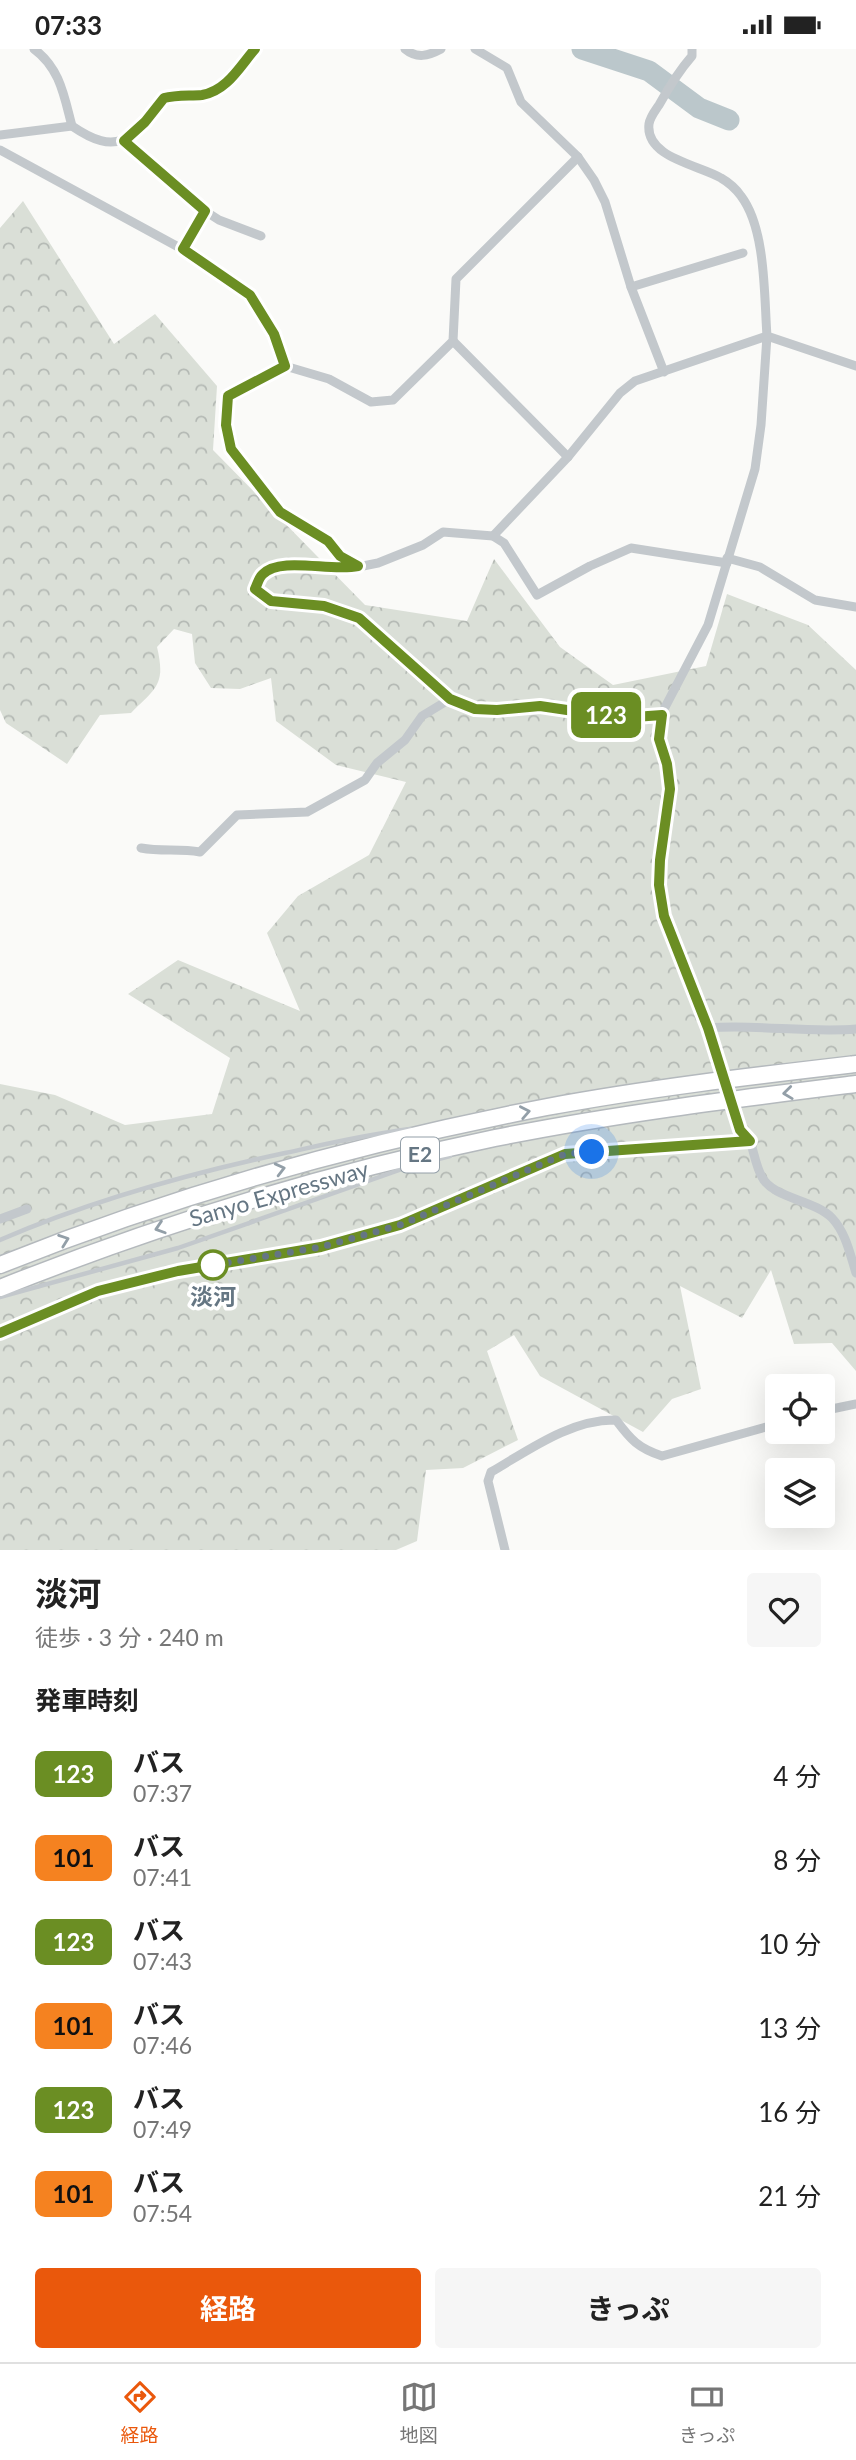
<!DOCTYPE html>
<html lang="ja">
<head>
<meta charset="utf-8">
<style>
  :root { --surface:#fff; --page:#f6f6f6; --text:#222; --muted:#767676; --line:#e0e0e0; --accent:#ea580c }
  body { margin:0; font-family:Lato,"Noto Sans JP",sans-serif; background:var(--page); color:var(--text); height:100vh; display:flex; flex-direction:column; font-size:26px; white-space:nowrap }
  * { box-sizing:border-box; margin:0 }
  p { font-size:23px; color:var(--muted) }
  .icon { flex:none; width:38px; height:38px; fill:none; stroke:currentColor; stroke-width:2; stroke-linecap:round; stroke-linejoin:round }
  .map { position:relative; height:1501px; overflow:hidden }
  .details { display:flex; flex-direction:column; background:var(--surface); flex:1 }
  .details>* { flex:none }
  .badge { padding:0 14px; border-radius:10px; font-size:24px; line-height:46px }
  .buttons { position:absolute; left:765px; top:1325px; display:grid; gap:14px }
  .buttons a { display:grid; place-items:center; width:70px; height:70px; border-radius:7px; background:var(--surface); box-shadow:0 7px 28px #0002; font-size:35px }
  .you { position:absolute; width:35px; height:35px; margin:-18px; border:5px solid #fff; border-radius:50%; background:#1a73e8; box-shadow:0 0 0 10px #1a73e833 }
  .map>.badge { position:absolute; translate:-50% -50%; box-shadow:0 0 0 4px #fff }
  h2 { padding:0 35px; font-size:26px; line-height:63px }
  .round { display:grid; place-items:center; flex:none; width:74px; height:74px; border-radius:7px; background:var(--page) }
  .overview { display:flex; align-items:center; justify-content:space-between; height:119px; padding:0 35px }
  h1 { font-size:33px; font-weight:700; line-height:52px }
  .cta { display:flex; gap:14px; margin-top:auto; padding:14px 35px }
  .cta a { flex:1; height:80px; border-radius:7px; background:var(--accent); color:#fff; font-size:28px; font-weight:700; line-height:80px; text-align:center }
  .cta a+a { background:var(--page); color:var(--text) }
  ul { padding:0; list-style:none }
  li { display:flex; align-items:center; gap:21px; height:84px; padding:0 35px }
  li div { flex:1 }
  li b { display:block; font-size:26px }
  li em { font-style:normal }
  li .badge { min-width:77px; font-weight:700; text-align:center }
  .status { display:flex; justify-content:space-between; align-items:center; height:49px; padding:0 35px; background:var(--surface); direction:ltr }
  .status svg { height:19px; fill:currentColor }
  .dock { display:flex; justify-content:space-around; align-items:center; height:98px; border-top:2px solid var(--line); background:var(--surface); font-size:19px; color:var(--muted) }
  .dock a { display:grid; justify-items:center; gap:4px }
  .dock .active { color:var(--accent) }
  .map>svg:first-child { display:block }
  .forest { fill:url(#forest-crowns) }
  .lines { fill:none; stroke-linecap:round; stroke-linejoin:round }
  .river { stroke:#bbc7cb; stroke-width:21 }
  .motorway-casing { stroke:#b4b9bd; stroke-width:19 }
  .service { stroke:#c3c8cc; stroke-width:4.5 }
  .minor { stroke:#c3c8cc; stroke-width:9 }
  .motorway { stroke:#fff; stroke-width:16 }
  .minor-bridge { stroke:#c3c8cc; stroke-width:9 }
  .oneway { stroke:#939fa8 }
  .line-casing { stroke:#fff; stroke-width:16 }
  .line { stroke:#6b8e23; stroke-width:10 }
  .walk { stroke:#657683; stroke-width:7; stroke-dasharray:0 12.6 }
  .stop-dot { fill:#fff; stroke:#6b8e23; stroke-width:3.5 }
  .labels { text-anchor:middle; stroke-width:7; stroke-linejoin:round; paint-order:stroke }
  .shield { fill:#fff; stroke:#939fa8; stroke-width:2 }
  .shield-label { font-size:21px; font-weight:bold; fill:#657683 }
  .street-label { font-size:23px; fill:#657683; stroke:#fff }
  .stop-label { font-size:23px; font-weight:bold; fill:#657683; stroke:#fff }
</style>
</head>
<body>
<div class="status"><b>07:33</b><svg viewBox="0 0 49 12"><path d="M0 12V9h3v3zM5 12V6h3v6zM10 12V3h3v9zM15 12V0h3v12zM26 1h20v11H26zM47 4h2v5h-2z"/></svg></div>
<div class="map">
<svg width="856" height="1501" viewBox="0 0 856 1501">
  <defs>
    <pattern id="forest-crowns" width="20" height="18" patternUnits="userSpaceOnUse" patternTransform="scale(1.75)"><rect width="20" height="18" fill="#dadfd7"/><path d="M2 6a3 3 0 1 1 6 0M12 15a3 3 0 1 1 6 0" fill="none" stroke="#b4b9b4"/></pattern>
  </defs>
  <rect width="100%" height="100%" fill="#fafaf8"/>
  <!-- forest -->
  <path class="forest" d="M23,152L114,295L155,265L217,337L213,401L365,556L467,572L494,510L560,598L613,636L706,617L727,545L808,576L856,621V1322L832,1294L794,1295L771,1221L742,1269L680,1237L701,1340L672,1350L643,1383L540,1327L514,1286L487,1302L518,1391L463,1419L426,1421L417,1492L396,1501H0V1035L55,1046L125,1076L212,1065L230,1009L128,945L178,911L300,962L267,884L298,847L369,806L406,733L336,716L276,672L271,629L240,640L211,639L195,614L192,585L174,580L157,598C166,636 156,639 131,664L100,666L67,715L6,674L0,661V179Z"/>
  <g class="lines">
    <!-- river -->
    <path class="river" d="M582,0L649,22L699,59L729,71"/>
    <!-- motorway casing -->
    <g class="motorway-casing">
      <g id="motorway">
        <path d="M0,1216C177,1145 360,1094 547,1058C649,1039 753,1027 856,1015"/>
        <path d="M0,1239C161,1175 326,1124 495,1089C614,1065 736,1050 856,1035"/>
      </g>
    </g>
    <!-- service -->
    <g class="service">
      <path d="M0,1191C92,1151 187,1125 285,1104C326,1095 368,1085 410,1080"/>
      <path d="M0,1248L178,1199L405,1119L450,1107"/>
    </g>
    <!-- minor -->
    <g class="minor">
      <path d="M34,0C60,19 64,47 72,77"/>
      <path d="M405,0C417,10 428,7 441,0"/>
      <path d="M475,0L507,19L521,53L578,108L594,131L605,153L631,238L664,323"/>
      <path d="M692,0V7C678,23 669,38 659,56C655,62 650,68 649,75C645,109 700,116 721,129C728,133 736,140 741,147C766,180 764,246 767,287L856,317"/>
      <path d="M0,86L72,77C120,110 133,88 164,49C176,45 189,47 202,46C227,42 240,17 255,0"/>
      <path d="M123,92L205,162L219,171L261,187"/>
      <path d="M0,101L182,200L250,245L274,285L285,317"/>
      <path d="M578,108L456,230L453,292L393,351L371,353L329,330L285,317L227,347L226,376L231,400L280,463L328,492L340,507L358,518C331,523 281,506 263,525C259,528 257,536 255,540L271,552L324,557L359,569L450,650L475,660L497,661L540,657L621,669L661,666"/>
      <path d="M182,200L205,162"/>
      <path d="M631,238L743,204"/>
      <path d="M453,292L568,408"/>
      <path d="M493,487L568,408L620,344L635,332L767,287L761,376L755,420L708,576L661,666L659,690L667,715L670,740L660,811L658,836L664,867L708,979C758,975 806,984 856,980"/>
      <path d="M727,509L760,518L815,551L856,558"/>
      <path d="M358,518L378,514L423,496L443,483L493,487L504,494L537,546L590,517L631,499L727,514"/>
      <path d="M141,799C162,803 179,799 200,803L237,766L307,763L365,731L377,714L405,691L422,667L450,650"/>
      <path d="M746,1087L750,1092C754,1103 756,1118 762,1128C772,1149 815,1151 832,1169C846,1184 850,1205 856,1224"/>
      <path d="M0,1170L27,1160"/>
      <path d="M0,1285L98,1242L178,1222L322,1198L400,1176L565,1105L750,1092"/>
      <path d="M822,1362L856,1355"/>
      <path d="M505,1501L488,1432L491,1423C529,1401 571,1370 616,1371C631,1391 638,1399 662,1407L777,1375"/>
    </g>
    <!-- motorway -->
    <use href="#motorway" class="motorway"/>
    <!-- minor-bridge -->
    <path class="minor-bridge" d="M708,979L740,1081"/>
  </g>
  <!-- one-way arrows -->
  <defs><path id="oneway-chevron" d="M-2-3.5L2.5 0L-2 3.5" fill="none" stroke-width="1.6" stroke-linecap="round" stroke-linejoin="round" transform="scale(1.75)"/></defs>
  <g class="oneway">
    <use href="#oneway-chevron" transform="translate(788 1044) rotate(173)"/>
    <use href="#oneway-chevron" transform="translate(525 1063) rotate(-11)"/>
    <use href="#oneway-chevron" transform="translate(280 1120) rotate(-14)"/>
    <use href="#oneway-chevron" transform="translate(160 1179) rotate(162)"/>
    <use href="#oneway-chevron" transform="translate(64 1191) rotate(-20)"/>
  </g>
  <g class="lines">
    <!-- line casing -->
    <g class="line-casing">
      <path id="line" d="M0,1284L98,1242L178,1222L321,1198L400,1176L565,1105L750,1092L740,1081L708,979L664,867L659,836L660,811L670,740L667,715L659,690L662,666L621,669L540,657L497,661L475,660L450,650L359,569L324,557L271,552L255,540C257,536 259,528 263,525C281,507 331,523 358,517L340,507L328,492L280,463L231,400L226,376L228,347L285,317L274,285L250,246L183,200L205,162L124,92L145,73L164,49C176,46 189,47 202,46C227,42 240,17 255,0"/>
    </g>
    <!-- line -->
    <use href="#line" class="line"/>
    <!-- walk -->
    <path class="walk" d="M213,1216L202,1218L321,1198L400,1176L565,1105L592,1103"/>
  </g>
  <!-- markers -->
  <circle class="stop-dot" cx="213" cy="1216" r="14"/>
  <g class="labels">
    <!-- shield labels -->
    <rect class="shield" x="401" y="1088.5" width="38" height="35" rx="5"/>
    <g class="shield-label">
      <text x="420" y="1113">E2</text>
    </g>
    <!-- street labels -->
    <g class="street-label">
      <text transform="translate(279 1145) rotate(-16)" y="8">Sanyo Expressway</text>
    </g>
    <!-- stop labels -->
    <g class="stop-label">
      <text x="213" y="1256">淡河</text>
    </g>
  </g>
</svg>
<div class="buttons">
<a><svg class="icon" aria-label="locate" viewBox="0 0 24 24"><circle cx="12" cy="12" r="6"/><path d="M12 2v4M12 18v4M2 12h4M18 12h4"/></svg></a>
<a><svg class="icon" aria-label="layers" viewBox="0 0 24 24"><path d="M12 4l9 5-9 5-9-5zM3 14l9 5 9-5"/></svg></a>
</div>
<div class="you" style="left:592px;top:1103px"></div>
<b class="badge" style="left:606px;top:666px;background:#6b8e23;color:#fff">123</b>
</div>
<section class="details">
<div class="overview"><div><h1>淡河</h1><p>徒歩 · 3 分 · 240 m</p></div><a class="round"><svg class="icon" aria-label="heart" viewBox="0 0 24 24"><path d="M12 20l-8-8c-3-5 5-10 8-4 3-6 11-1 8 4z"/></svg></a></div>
<h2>発車時刻</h2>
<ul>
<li><span class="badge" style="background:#6b8e23;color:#fff">123</span><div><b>バス</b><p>07:37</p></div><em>4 分</em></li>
<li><span class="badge" style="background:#f58220;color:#111">101</span><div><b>バス</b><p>07:41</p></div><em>8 分</em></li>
<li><span class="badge" style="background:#6b8e23;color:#fff">123</span><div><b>バス</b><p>07:43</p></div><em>10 分</em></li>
<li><span class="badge" style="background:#f58220;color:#111">101</span><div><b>バス</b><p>07:46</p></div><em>13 分</em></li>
<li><span class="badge" style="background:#6b8e23;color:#fff">123</span><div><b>バス</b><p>07:49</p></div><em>16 分</em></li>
<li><span class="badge" style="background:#f58220;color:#111">101</span><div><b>バス</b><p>07:54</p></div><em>21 分</em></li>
</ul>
<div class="cta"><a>経路</a><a>きっぷ</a></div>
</section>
<nav class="dock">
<a class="active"><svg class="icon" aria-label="directions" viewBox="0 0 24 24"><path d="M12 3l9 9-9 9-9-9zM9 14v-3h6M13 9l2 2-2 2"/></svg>経路</a>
<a><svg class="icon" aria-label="map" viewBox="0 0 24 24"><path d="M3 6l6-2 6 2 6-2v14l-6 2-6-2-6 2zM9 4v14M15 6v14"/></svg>地図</a>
<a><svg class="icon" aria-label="tickets" viewBox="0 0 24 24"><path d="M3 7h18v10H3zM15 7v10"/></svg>きっぷ</a>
</nav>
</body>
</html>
